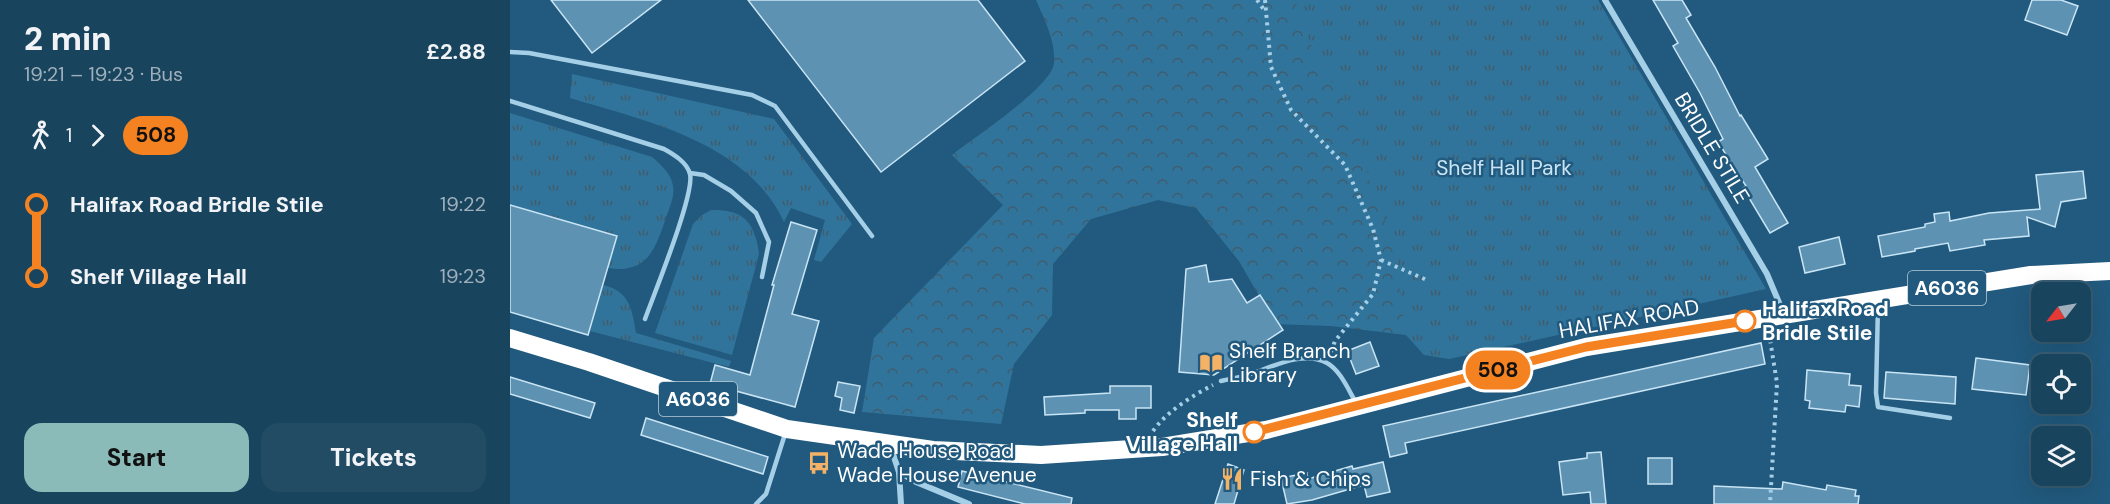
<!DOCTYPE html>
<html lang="en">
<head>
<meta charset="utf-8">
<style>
  :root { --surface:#19445e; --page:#224b64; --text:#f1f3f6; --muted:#9fb0bc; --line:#375c73; --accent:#8bbbb9 }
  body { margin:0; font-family:"DM Sans",sans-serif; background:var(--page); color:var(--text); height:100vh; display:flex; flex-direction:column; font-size:22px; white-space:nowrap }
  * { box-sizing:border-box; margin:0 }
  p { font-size:20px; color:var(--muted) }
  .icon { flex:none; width:33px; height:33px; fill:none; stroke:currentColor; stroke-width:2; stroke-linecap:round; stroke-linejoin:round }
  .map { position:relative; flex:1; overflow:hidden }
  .sheet { display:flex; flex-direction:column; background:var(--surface); width:510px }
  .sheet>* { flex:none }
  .badge { padding:0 12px; border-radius:20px; font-size:21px; line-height:39px }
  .needle { width:39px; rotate:239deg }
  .fabs { position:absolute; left:1521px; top:282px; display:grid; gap:12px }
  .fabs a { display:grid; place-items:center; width:60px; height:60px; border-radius:12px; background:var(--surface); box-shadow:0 6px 24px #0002,0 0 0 2px var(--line); font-size:30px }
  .map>.badge { position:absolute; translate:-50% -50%; box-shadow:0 0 0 3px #fff }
  .legs { display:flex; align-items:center; gap:9px; height:66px; padding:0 24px; font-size:20px }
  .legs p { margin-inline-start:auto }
  .headline { display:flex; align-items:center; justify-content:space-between; height:102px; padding:0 24px }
  h1 { font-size:33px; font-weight:800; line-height:45px }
  .button { display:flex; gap:12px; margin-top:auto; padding:12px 24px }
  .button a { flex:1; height:69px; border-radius:18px; background:var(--accent); color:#111; font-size:24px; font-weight:800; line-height:69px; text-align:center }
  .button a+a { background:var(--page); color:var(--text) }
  ul { padding:0 24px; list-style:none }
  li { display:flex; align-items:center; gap:21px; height:72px; font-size:22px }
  li i { display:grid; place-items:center; width:9px; height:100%; margin:0 8px; background:currentColor }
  li i::after { content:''; width:15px; height:15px; margin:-8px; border:4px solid; border-radius:50%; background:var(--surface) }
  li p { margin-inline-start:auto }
  li:first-child i { background:linear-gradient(#0000 50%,currentColor 0) }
  li:last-child i { background:linear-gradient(currentColor 50%,#0000 0) }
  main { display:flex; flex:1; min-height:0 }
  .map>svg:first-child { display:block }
  .grass { fill:url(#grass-tufts) }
  .forest { fill:url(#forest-crowns) }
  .building { fill:#5e92b2; stroke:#c9e5f5; stroke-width:1.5 }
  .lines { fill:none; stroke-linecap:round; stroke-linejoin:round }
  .path { stroke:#a5cfe7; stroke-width:4; stroke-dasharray:3 4.5; stroke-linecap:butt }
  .lane { stroke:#a5cfe7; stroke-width:4.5 }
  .street { stroke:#a5cfe7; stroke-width:6 }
  .highway { stroke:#fff; stroke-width:18 }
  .line-1-casing { stroke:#fff; stroke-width:14 }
  .line-1 { stroke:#f58220; stroke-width:9 }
  .stop-1-dot { fill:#fff; stroke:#f58220; stroke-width:3 }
  .labels { text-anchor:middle; stroke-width:5; stroke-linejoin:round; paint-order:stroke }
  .shield { fill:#215a7e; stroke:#bcced8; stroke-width:1.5 }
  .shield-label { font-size:20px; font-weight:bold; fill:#fff }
  .street-label { font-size:21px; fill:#fff; stroke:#215a7e }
  .park-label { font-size:21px; fill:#c9e5f5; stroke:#215a7e }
  .stop-label { font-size:21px; font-weight:bold; fill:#fff; stroke:#215a7e; text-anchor:start }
  .poi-label { font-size:21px; fill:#fff; stroke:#215a7e; text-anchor:start }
</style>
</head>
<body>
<main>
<section class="sheet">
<div class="headline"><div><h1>2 min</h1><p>19:21 – 19:23 · Bus</p></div><b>£2.88</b></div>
<div class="legs"><svg class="icon" aria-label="walk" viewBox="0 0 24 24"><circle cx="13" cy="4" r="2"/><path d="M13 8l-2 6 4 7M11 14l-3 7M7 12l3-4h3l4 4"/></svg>1<svg class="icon" aria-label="forward" viewBox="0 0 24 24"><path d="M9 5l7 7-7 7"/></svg><b class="badge" style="background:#f58220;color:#111">508</b></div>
<ul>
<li><i style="color:#f58220"></i><b>Halifax Road Bridle Stile</b><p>19:22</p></li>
<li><i style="color:#f58220"></i><b>Shelf Village Hall</b><p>19:23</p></li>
</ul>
<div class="button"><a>Start</a><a>Tickets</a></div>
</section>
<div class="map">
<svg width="1600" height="504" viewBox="0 0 1600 504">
  <defs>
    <pattern id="grass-tufts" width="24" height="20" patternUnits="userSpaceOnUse" patternTransform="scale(1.5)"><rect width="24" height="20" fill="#31749b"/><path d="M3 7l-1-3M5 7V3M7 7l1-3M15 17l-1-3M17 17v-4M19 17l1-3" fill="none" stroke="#415c6c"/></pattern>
    <pattern id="forest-crowns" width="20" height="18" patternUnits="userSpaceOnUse" patternTransform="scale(1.5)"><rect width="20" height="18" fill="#31749b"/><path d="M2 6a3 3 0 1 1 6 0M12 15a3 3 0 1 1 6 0" fill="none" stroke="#415c6c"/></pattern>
  </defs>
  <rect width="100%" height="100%" fill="#215a7e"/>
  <!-- grass -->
  <g class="grass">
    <path d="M712,0H1088L1256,289L939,359L914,355L896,335Z"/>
    <path d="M62,74L264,119L342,224L311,262L304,260L315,220L281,208L274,222C237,142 136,121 60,98Z"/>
    <path d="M0,113L142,157C151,165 161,173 163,186C165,197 159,208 156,218C145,249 138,274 98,268L106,236L0,205Z"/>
    <path d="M201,210C233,209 245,222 249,254L222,355L145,333L183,224L192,215Z"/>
    <path d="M93,285C119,291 122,308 126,333L221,361L219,367L80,331Z"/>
  </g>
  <!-- forest -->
  <path class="forest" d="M526,0H785L806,59L838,106L850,140L861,187L883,240L896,335L821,326L765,324L729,261L686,208L648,200L581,219L543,264L542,315L504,364L491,424L352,412L364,338L493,205L442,155C462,139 543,86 544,63C546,41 534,19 526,0Z"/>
  <!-- building -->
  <g class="building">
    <path d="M41,0H151L82,53Z"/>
    <path d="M238,0H468L515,61L371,172Z"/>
    <path d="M1143,0H1172L1181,15L1176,18L1205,67L1230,116L1231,115L1258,159L1245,167L1278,223L1260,233L1233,188L1236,186L1208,142L1213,139L1190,93L1163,46L1168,43Z"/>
    <path d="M1522,0H1551L1568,6L1557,35L1515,20Z"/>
    <path d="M1573,171L1576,198L1551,202L1545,227L1517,217L1519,236L1474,240L1475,245L1440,251L1438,243L1405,249V251L1372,257L1368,236L1415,227V224L1425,222L1424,214L1439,212L1440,221L1479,213L1530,209L1526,175Z"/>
    <path d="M0,205L107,236L78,335L0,312Z"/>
    <path d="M281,222L307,230L282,314L309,321L285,407L200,384L205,365L240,375L264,285H262Z"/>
    <path d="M1329,237L1335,264L1295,273L1289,247Z"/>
    <path d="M696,265L699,282L722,279L737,303L750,295L773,330L704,375L669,372L676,269Z"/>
    <path d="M860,342L869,366L846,374L837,351Z"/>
    <path d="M1251,343L1255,364L895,443L897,453L880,457L873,426Z"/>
    <path d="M1466,358L1520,365L1516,395L1462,389Z"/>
    <path d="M1297,370L1340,374L1339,385L1351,386L1349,407L1336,405L1335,412L1299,408L1300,401L1295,400Z"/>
    <path d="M1376,372L1446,377L1445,404L1374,398Z"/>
    <path d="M0,377L85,403L80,418L0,394Z"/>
    <path d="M328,382L350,386L344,413L330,410L332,398L325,396Z"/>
    <path d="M600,386H641V408H626V419H609V410H575V413L535,415L534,397L600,393Z"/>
    <path d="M136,418L258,457L253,474L131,435Z"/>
    <path d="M1091,452L1096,504H1081L1080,492L1053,495L1049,462L1077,458V453Z"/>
    <rect x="1138" y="458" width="24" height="26"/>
    <path d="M873,462L880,492L857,497L854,485L802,500L777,504L771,478L797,473L798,479L842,466L843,469Z"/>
    <path d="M718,464L734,470L724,504H705Z"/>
    <path d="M452,471L562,498L561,504H515L448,487Z"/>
    <path d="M1273,482L1316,490L1317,485L1346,490L1345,496H1349L1348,504H1204V486L1272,489Z"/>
  </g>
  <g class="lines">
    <!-- path -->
    <g class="path">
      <path d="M747,0L755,11"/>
      <path d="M755,0L761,67L781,110L835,165L863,229L871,260L863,294L825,341L820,355"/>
      <path d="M871,260L919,281"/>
      <path d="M1259,333L1267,383L1260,504"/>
      <path d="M643,431C657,411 682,396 703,385"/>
    </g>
    <!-- lane -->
    <g class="lane">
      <path d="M0,52L19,53L242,95L265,106L362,236"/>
      <path d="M0,101L154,149C163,154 177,162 180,174C185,194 144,294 135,319"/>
      <path d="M180,173L194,175L221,191L246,213L259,242L252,277"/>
      <path d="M1368,305L1366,393L1368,407L1440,418"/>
      <path d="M711,381C719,379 727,378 735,376C758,369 793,349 817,363C830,370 838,389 845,401"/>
      <path d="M246,504L256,494L275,434"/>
    </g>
    <!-- street -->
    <g class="street">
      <path d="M1095,0L1257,274L1273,312"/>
      <path d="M381,448L389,472L406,482L459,504"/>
      <path d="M389,472L391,504"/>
    </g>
    <!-- highway -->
    <path class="highway" d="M0,338L79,362L277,429L423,450L531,455L652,447L756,430L1076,347L1521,275L1600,271"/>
  </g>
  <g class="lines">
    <!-- line-1 casing -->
    <g class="line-1-casing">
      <path id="line-1" d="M744,432L1076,347L1235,321"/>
    </g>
    <!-- line-1 -->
    <use href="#line-1" class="line-1"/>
  </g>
  <!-- icons -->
  <defs>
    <g id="library-bare" transform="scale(1.8)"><path d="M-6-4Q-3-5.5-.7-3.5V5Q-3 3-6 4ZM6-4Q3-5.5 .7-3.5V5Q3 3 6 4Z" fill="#f4b267" stroke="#215a7e" stroke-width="2.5" paint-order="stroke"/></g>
    <g id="bus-bare" transform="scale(1.8)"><path d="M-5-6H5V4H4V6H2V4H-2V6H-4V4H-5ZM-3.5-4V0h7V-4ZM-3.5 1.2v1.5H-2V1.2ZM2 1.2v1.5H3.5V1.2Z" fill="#f4b267" stroke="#215a7e" stroke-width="2.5" paint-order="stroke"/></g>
    <g id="restaurant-bare" transform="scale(1.8)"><path d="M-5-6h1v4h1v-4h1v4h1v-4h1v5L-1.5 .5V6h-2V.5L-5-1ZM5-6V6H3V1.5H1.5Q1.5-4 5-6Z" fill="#f4b267" stroke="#215a7e" stroke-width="2.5" paint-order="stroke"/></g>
  </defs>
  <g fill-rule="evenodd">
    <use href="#library-bare" x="701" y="363"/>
    <use href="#bus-bare" x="309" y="463"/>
    <use href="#restaurant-bare" x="722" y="479"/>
  </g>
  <!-- markers -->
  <g class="stop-1-dot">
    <circle cx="1235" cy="321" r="10"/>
    <circle cx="744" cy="432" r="10"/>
  </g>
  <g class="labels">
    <!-- shield labels -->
    <g class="shield">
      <rect x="1398" y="271" width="78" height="34" rx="4.5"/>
      <rect x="149" y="382" width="78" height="34" rx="4.5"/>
    </g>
    <g class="shield-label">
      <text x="1437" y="295">A6036</text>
      <text x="188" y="406">A6036</text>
    </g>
    <!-- street labels -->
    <g class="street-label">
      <text transform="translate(1202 148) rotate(59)" y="7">BRIDLE STILE</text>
      <text transform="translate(1119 319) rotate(-10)" y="7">HALIFAX ROAD</text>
    </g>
    <!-- park labels -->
    <g class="park-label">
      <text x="994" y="175">Shelf Hall Park</text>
    </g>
    <!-- stop labels -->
    <g class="stop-label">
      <text x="1252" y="316">Halifax Road<tspan x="1252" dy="24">Bridle Stile</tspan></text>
      <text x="728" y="427" text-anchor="end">Shelf<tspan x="728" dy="24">Village Hall</tspan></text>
    </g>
    <!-- poi labels -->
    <g class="poi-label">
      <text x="719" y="358">Shelf Branch<tspan x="719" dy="24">Library</tspan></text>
      <text x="327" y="458">Wade House Road<tspan x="327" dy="24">Wade House Avenue</tspan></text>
      <text x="740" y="486">Fish &amp; Chips</text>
    </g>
  </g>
</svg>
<div class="fabs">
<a><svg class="needle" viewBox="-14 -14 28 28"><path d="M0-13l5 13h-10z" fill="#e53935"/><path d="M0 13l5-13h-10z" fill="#9fb0bc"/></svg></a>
<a><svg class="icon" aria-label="locate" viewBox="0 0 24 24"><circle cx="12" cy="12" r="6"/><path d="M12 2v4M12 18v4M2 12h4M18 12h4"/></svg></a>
<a><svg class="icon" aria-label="layers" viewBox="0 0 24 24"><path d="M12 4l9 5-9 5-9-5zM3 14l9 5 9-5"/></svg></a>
</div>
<b class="badge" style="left:988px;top:370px;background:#f58220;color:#111">508</b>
</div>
</main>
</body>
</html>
